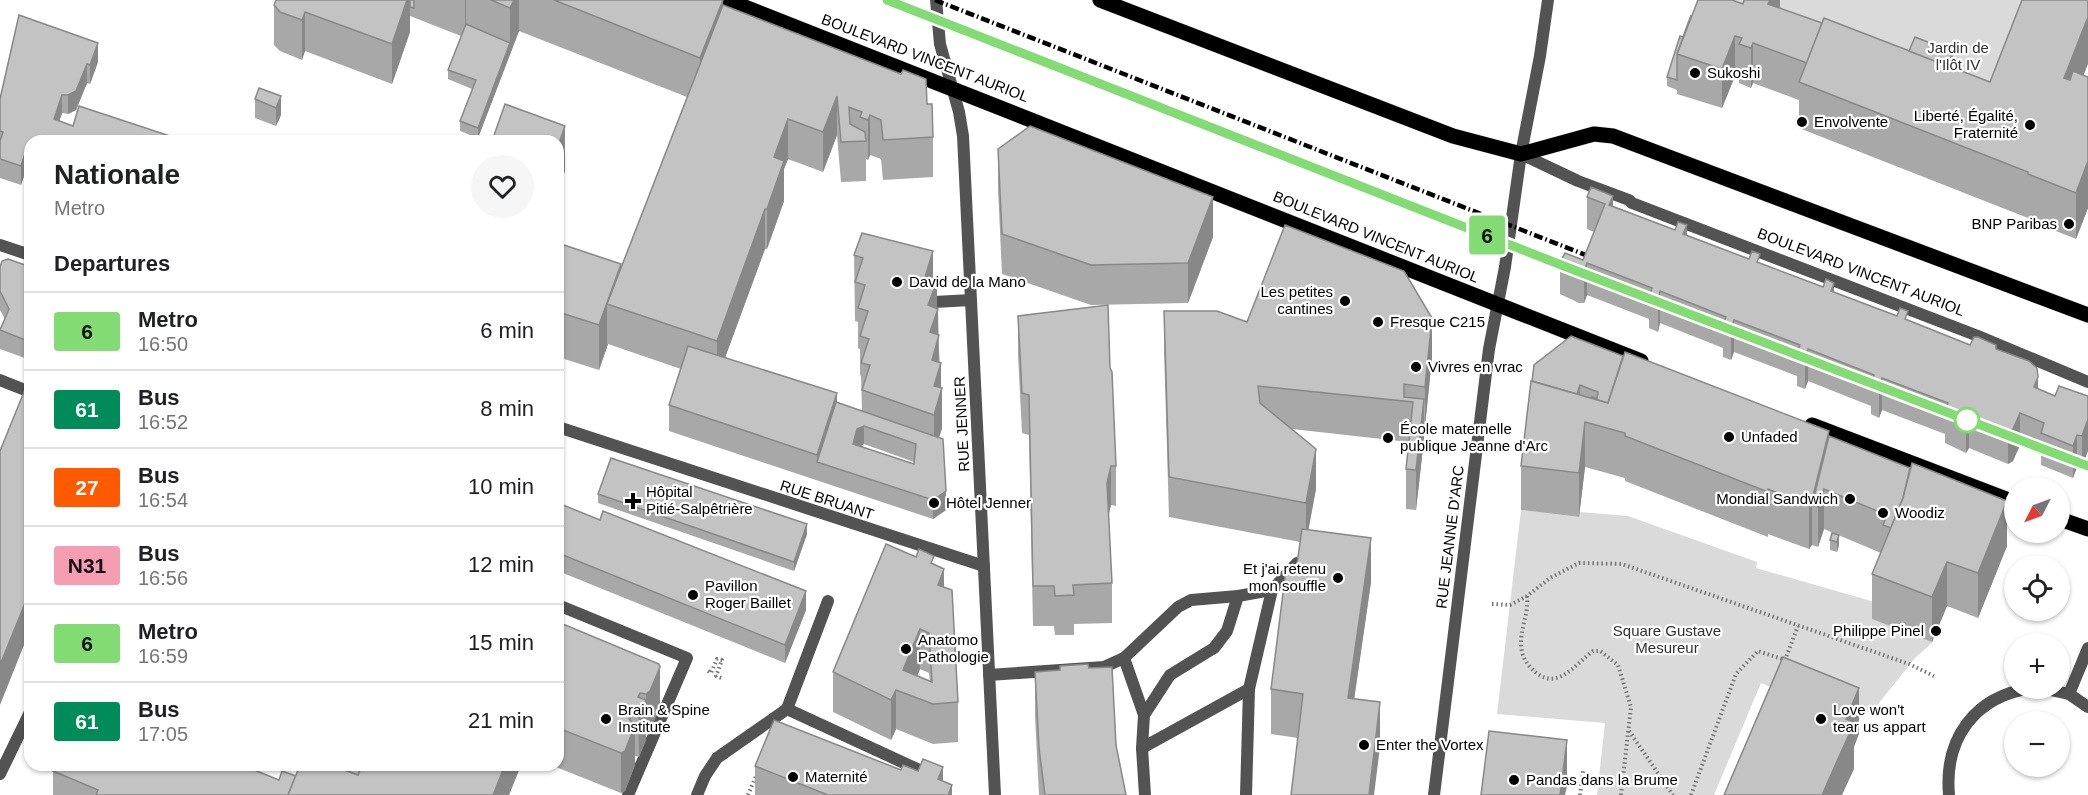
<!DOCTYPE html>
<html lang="en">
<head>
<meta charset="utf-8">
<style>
  :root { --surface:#fff; --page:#f6f6f6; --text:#202124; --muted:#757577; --line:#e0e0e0 }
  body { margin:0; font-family:Helvetica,sans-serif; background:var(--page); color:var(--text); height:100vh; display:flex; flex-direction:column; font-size:22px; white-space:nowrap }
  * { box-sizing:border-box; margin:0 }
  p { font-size:20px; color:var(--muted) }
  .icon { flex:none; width:33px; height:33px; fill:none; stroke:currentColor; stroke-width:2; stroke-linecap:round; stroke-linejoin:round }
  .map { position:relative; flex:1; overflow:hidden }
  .details { position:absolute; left:24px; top:135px; width:540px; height:636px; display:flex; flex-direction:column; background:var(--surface); border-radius:18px; box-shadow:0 2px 4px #0004 }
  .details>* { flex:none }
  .badge { padding:0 12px; border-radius:4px; font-size:21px; line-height:39px }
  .needle { width:39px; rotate:228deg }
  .buttons { position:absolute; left:2004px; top:477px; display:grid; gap:12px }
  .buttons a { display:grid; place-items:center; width:66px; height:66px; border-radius:50%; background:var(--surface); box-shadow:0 2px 4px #0004; font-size:30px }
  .map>.badge { position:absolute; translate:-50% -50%; box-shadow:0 0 0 3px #fff }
  h2 { padding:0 30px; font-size:22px; line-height:54px }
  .round { display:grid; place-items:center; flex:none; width:63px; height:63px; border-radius:32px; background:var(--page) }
  .headline { display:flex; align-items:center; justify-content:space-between; height:102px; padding:0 30px }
  h1 { font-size:28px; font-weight:800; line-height:45px }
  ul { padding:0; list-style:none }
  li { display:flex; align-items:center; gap:18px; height:78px; padding:0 30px; border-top:2px solid var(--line) }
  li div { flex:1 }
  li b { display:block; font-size:22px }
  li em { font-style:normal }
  li .badge { min-width:66px; font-weight:700; text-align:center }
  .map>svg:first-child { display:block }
  .green { fill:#dadada }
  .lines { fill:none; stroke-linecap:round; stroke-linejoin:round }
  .primary-casing { stroke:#dbdbdb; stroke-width:16 }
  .path { stroke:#757575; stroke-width:4; stroke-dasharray:1.5 3; stroke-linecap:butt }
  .service { stroke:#535353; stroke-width:12 }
  .minor { stroke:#535353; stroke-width:12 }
  .tertiary { stroke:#535353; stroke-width:12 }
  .primary { stroke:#000; stroke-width:15 }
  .rail { stroke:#000; stroke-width:4.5; stroke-dasharray:9 3 1.5 3; stroke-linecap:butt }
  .wall { fill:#a8a8a8; fill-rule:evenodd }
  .shaded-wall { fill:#888 }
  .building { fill:#c3c3c3; stroke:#888; stroke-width:1.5; fill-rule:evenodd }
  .line-casing { stroke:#fff; stroke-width:14 }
  .line { stroke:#82dc73; stroke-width:9 }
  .poi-dot { fill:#000; stroke:#fff; stroke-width:2 }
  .stop-dot { fill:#fff; stroke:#82dc73; stroke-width:3 }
  .labels { text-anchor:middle; stroke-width:4.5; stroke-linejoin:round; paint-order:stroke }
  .park-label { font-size:15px; fill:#313131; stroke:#fff }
  .street-label { font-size:15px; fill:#000; stroke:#fff }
  .poi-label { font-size:15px; fill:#000; stroke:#fff; text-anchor:start }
</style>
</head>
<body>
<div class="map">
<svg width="2088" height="795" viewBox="0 0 2088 795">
  <rect width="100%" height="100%" fill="#fff"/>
  <!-- green -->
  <g class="green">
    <path d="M1714,0H2040L1990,129L1743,44Z"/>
    <path d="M1521,510L1578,517L1580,512L1628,516L1757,562L1756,568L1878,603L1873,619L1933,642L1915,658L1871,713L1846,702L1840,716L1761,683L1714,795H1597L1605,723L1497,714Z"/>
  </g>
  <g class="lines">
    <!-- primary casing -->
    <g class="primary-casing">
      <g id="primary">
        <path d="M727,0L1641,361"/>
        <path d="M1100,0L1453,136L1521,154L1594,134L1613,136L2088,315"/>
        <path d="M1812,425L2014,502"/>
        <path d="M2060,519L2088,529"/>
      </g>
    </g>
    <!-- path -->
    <g class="path">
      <path d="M1527,596C1529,613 1521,626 1521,643C1521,652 1524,661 1531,668C1556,694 1573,666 1593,651H1600L1618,665L1631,707L1621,795"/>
      <path d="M1492,604L1510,605L1527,596L1550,578L1579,563L1622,564L1909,664L1934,676"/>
      <path d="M708,671L711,673L717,659L722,660L716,676L724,679"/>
      <path d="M1629,731L1673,795"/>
      <path d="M748,795L756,776"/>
      <path d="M1580,795L1583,771"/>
      <path d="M1691,795L1736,674L1758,651L1785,660L1798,626"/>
    </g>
    <!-- service -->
    <g class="service">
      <path d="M1521,154L1578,181L1629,200L1632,203L1978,336L2088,382"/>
      <path d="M934,302L971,300"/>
      <path d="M0,380L30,392"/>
      <path d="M558,605L687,658L628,795"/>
      <path d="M1124,658L1144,715L1142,748L1145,795"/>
      <path d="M989,675L1104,667L1124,658L1178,607L1191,600L1238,596L1272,590L1297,563"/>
      <path d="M787,709L828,601"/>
      <path d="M1144,715L1170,675L1214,648L1227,631L1238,596"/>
      <path d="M1142,748L1249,689L1272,590"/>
      <path d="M0,774L30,712"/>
      <path d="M697,795L705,776L717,758L787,709L928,774"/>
      <path d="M1246,795L1249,689"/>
    </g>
    <!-- minor -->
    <g class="minor">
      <path d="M936,0L940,44L959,112L963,136L995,795"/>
      <path d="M0,245L30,255"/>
      <path d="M558,427L984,566"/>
      <path d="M2041,688L2069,694L2088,707"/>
      <path d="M2069,694L2088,648"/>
      <path d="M1434,795L1489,349L1505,267L1521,154"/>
      <path d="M1949,795C1944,738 1975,696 2032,688"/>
    </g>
    <!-- tertiary -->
    <path class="tertiary" d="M1521,154L1540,56L1548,0"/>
    <!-- primary -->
    <use href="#primary" class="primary"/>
    <!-- rail -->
    <g class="rail">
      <path d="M887,0L1577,271"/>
      <path d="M935,0L1601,261"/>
      <path d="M2067,458L2088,466"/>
    </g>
  </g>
  <!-- wall -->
  <g class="wall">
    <path d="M410,0H722L723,5L927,104L933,137V177L883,180L881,159L870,155L868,160L866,159V181L841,182L837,135L823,172L788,159L784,169V201L767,249H765L725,357L837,402L862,411L861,376L860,375V349L858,348V322L855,321L854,255L933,280L937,308L941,388L942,428L939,437L946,510L933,519L669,431V405L681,369L608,344L599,370L558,357V243L621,269L687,97L519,31L478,138L460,131V121L472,89L448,79V70L461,36L410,16V32L392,84L305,51L302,60L280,51L274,45V5ZM864,444L914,462V464L861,446Z"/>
    <path d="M1780,0V8L1822,23L1909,51L1953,61L1951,67L1990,82L2083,75L2088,77V208L2076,239L2028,220V218L1799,128V100L1753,83L1751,88L1739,83V77L1735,76L1722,108L1677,94V90L1667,86V77L1683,37L1743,4Z"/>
    <path d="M19,15L98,62L90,84L87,83L76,110L68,114L62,113L59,121L73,126L185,141H30V175L25,173L21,185L0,178V99Z"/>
    <path d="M281,96V115L276,126L255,118V99Z"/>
    <path d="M998,149L1213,237L1188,303L1091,305L1002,274L998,189Z"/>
    <path d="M1587,197L1613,206L1970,345L1996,349L2038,389L2055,396H2088L2082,468L2077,467L2073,478L2041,465V453L2020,445L2013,461L2008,464L1969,448L1966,453L1945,443V434L1882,410L1879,418L1871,414V406L1808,381L1805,389L1797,386V376L1734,352L1731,360L1723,357V348L1660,323L1658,332L1649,328V319L1587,295L1584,303H1579L1560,294V262L1583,260L1594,232L1587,229Z"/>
    <path d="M30,259V360L0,349V330L5,319L0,310V267L25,265Z"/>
    <path d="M1164,311L1247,322L1432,358L1425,426H1424V439L1416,510L1406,509V469L1409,442L1292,429L1316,489L1308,530L1371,582L1354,699L1380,747L1298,738L1271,734V689L1296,571L1300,542L1169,517L1164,350Z"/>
    <path d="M1018,316L1110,368L1116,466V506L1111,505L1108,516L1112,583V623L1074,624V635H1055L1054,626H1033L1029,435L1022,433L1018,355Z"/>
    <path d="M1534,365L1829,436L2007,546L1978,618L1947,606L1932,642L1872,619V574L1881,553L1824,529L1818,547L1812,545L1809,549L1768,534V537L1625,481V478L1585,467L1579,517L1521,510V466Z"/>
    <path d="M598,494L807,534L794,571L598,503Z"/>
    <path d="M558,503L806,610L785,663L558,571Z"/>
    <path d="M1832,533L1839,545L1837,552L1830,550V540Z"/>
    <path d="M934,564L944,587L958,702V742L933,744L896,729L891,740L833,712V672ZM920,669L929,673L930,681L917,676Z"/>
    <path d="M558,622L659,664L660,707L650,731L646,734V740L639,757L635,756V765L625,791L621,793L551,765H558Z"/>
    <path d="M1089,668L1116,745L1126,795H1039L1035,716V672Z"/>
    <path d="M300,765H521L509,795H53V771L249,768L279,780L296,776Z"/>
    <path d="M755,766L901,770L943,781L952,795H755Z"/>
  </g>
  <!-- shaded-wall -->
  <g class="shaded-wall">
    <path d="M407,0H410V32L392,84V44Z"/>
    <path d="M465,0H466V34L465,37Z"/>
    <path d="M514,0H519V31L478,138V128L510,43V8Z"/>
    <path d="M723,0V45L700,102V58Z"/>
    <path d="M1770,0H1780V14L1768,4Z"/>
    <path d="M305,12V51L302,60V20Z"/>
    <path d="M2088,17V64L2064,124V78Z"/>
    <path d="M1735,36V76L1722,108V69Z"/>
    <path d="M98,43V62L90,84V65Z"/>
    <path d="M1753,43V83L1751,88V48Z"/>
    <path d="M1953,52V61L1947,76V66Z"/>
    <path d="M87,64V83L76,110L68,114V95Z"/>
    <path d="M62,95V113L54,138V119Z"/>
    <path d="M281,96V115L276,126V108Z"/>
    <path d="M837,96V135L823,172V132Z"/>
    <path d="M870,115V155L868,160V120Z"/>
    <path d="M788,119V159L784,169V201L767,249V209L774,157Z"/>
    <path d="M565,126V171L558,191V146Z"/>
    <path d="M25,154V173L21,185V166Z"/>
    <path d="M2088,161V208L2076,239V193Z"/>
    <path d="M1613,196V228L1609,205Z"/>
    <path d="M1213,197V237L1188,303V263Z"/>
    <path d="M765,209V249L717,380V341Z"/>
    <path d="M1687,225V257L1683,234Z"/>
    <path d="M933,251V291L937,281V313L938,309L939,369L941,363V391L942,388V428L934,454V392L925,277Z"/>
    <path d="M1587,263V295L1584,303V271Z"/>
    <path d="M621,264V309L607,304V344H608L599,370V325Z"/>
    <path d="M1834,283V315L1831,291Z"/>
    <path d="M1660,291V323L1658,332V300Z"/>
    <path d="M1432,318V358L1425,426V387Z"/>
    <path d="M1734,320V352L1731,360V328Z"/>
    <path d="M1808,349V381L1805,389V357Z"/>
    <path d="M2038,377V409L2034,419V387Z"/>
    <path d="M1882,378V410L1879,418V386Z"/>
    <path d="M1580,385V425L1575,398Z"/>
    <path d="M837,393V420L817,462V455Z"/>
    <path d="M1424,399V439L1416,510V470Z"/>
    <path d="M2088,408V451L2082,468V436Z"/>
    <path d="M2020,413V445L2013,461L2008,464V432Z"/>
    <path d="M1969,416V448L1966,453V421Z"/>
    <path d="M1585,422V467L1579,517V473Z"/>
    <path d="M864,426V444L857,448L853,444L857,429Z"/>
    <path d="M1829,431V476L1824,489V529L1818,547V507L1812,505V545L1809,549V505Z"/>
    <path d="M560,434V452L558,459V440Z"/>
    <path d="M2077,435V467L2073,478V446Z"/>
    <path d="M1316,449V489L1306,543V503Z"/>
    <path d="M1111,466V505L1107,522V483Z"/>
    <path d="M946,491V510L933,519V500Z"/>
    <path d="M2007,501V546L1978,618V573Z"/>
    <path d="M807,524V534L794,571V562Z"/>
    <path d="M1839,535V545L1837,552V542Z"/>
    <path d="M1371,538V582L1348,742V698Z"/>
    <path d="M1947,562V606L1932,642V597Z"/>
    <path d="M944,569V609L938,585Z"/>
    <path d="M30,591V630L0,705V665Z"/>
    <path d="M806,591V610L785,663V645Z"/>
    <path d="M920,629V669L909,695L903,670Z"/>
    <path d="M660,667V707L650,731L646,734V694Z"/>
    <path d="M1859,688V734L1854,747V769L1842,795H1822L1846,719Z"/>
    <path d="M896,690V729L891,740V700Z"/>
    <path d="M640,693V714L646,700V740L639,757L638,697Z"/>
    <path d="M1380,702V747L1374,795H1369Z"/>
    <path d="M631,714V736L635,725V765L625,791L621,793V753Z"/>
    <path d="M1567,740V786L1565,795H1560Z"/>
    <path d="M505,765H521L509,795H493Z"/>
    <path d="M943,767V795L938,779Z"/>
    <path d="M952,785V795H948Z"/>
  </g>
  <!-- building -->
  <g class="building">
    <path d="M276,0H407L392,44L305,12L302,20L280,12L274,5Z"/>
    <path d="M410,0H414V8L410,7Z"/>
    <path d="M491,0H514L510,8Z"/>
    <path d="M554,0H723L700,58Z"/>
    <path d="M1698,0H1732L1743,4L1744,0H1770L1768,4L1822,23L1807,63L1753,43L1751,48L1739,44L1742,38L1735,36L1722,69L1677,54Z"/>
    <path d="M2022,0H2088V17L2064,78L2070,80L2073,71L2088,77V161L2076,193L2028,174V172L1799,82L1824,18L1990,82Z"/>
    <path d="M723,5L901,74L903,70L926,79L927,104H932L933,137L883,140L881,120L870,115L868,120L860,117L862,112L849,107L850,124L865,132L866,141L841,142L837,96L823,132L788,119L774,157L784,161L767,209H765L717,341L607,304Z"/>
    <path d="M19,15L98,43L90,65L87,64L76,91L68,95H62L54,119L73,126L79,106L185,141H30V156L25,154L21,166L0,159V141L3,132L0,131V99Z"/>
    <path d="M1691,15L1677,54V80L1667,77L1680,36L1683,37Z"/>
    <path d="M466,24L510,43L478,128L460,121L476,80L448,70Z"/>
    <path d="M1915,37L1953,52L1947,66L1909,51Z"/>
    <path d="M259,88L281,96L276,108L255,99Z"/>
    <path d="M505,104L565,126L558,146V141H492Z"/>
    <path d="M1030,126L1213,197L1188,263L1091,265L1002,234L998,149Z"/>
    <path d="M1591,187L1613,196L1609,205L1675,230L1678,222L1687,225L1683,234L1749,259L1752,251L1760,254L1757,262L1823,287L1826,279L1834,283L1831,291L1897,316L1900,308L1908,311L1905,319L1970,345L1974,337H1978L1996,345V349L2029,361L2037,368L2038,377L2034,387L2055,396L2059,386L2088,396V419L2082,436L2077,435L2073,446L2041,433L2044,423L2020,413L2013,429L2008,432L1969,416L1966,421L1945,411L1948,403L1882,378L1879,386L1871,382L1874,375L1808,349L1805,357L1797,354L1800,345L1734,320L1731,328L1723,325L1726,317L1660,291L1658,300L1649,296L1652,288L1587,263L1584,271H1579L1560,262L1565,253L1583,260L1605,204L1587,197Z"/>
    <path d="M1285,225L1404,271L1432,318L1425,387L1404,384V397L1424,399L1416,470L1406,469L1413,402L1258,386L1260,403L1316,449L1306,503L1169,477L1164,311H1217L1247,322Z"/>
    <path d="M862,233L933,251L925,277L937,281L928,305L938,309L930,332L939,335L932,360L941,363L934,386L942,388L934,415L862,390L870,365L861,363L869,339L860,336L868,311L858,308L865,285L855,282L863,258L854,255Z"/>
    <path d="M558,243L621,264L599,325L558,312Z"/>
    <path d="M8,259L25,265L28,259H30V342L0,330L9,309L0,291V267L2,261Z"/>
    <path d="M1108,305L1110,368L1112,372L1116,466H1111L1107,483L1112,583L1073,585L1074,595L1055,596L1054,586H1033L1029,395L1022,393L1018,316Z"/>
    <path d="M1571,336L1623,356L1608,403L1591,398L1592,397L1597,399L1598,392L1580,385L1577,394L1532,381L1534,365Z"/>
    <path d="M688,346L837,393L817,455L669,405Z"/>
    <path d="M1625,352L1829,431L1812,500L1809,505L1768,489V492L1625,436V433L1585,422L1579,473L1521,466L1531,381L1608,403Z"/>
    <path d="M30,377V591L0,665V451Z"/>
    <path d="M836,402L943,439L946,491L933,500L817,462ZM864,426L916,444L914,464L853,444L857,429Z"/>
    <path d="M1829,436L1910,468L1903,498L1891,528L1883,525L1887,515L1824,489L1818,507L1812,505Z"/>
    <path d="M611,458L807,524L794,562L598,494Z"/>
    <path d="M1912,463L2007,501L1978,573L1947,562L1932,597L1872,574L1903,498Z"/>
    <path d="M558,503L600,520L603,511L806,591L785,645L558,553Z"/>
    <path d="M1302,529L1371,538L1348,698L1380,702L1369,795H1291L1303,694L1271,689L1286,569L1296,571Z"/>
    <path d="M1832,533L1839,535L1837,542L1830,540Z"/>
    <path d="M886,544L916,557L919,549L934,556L931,563L944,569L938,585L952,590L958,702L933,704L896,690L891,700L833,672ZM920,629L929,633L932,682L903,670Z"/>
    <path d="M558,622L659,664L660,667L650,691L646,694L640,693L638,697L646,700L639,717L631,714L629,719L635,725L625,751L621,753L558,728Z"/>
    <path d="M1783,657L1859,688L1846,719L1854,723L1822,795H1724Z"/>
    <path d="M1088,664L1089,668L1112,667L1116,745L1126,795H1045L1039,748L1035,672L1060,670V666Z"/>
    <path d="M774,720L901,770L903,765L918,771L923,759L943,767L938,779L952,785L948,795H828L755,766Z"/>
    <path d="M1489,731L1567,740L1560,795H1481Z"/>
    <path d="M56,765H242L279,780L282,771L296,776L288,795H96L98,790L53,771Z"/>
    <path d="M300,765H332L358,775L362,765H505L493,795H288Z"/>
    <path d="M332,765H362L358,775Z"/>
  </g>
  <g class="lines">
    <!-- line casing -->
    <g class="line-casing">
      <path id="line" d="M887,0L1569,268L2088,466"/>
    </g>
    <!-- line -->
    <use href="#line" class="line"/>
  </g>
  <!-- markers -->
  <g class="poi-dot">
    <circle cx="1695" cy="73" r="6"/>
    <circle cx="1802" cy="122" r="6"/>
    <circle cx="2030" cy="125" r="6"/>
    <circle cx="2069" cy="224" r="6"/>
    <circle cx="897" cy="282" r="6"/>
    <circle cx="1345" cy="301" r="6"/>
    <circle cx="1378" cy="322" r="6"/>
    <circle cx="1416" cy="367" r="6"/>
    <circle cx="1729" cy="437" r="6"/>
    <circle cx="1388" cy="438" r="6"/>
    <circle cx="1850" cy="499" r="6"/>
    <path d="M630 492h6v6h6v6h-6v6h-6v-6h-6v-6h6z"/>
    <circle cx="934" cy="503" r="6"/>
    <circle cx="1883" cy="513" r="6"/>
    <circle cx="1338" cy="578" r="6"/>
    <circle cx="693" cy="595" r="6"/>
    <circle cx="1936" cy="631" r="6"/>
    <circle cx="906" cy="649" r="6"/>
    <circle cx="606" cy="719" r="6"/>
    <circle cx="1821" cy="719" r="6"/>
    <circle cx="1364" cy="745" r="6"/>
    <circle cx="793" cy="777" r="6"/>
    <circle cx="1514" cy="780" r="6"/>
  </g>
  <circle class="stop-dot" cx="1967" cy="420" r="12"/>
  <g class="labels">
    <!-- park labels -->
    <g class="park-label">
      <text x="1958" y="53">Jardin de<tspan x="1958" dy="17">l'Ilôt IV</tspan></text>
      <text x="1667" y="636">Square Gustave<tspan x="1667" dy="17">Mesureur</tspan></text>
    </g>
    <!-- street labels -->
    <g class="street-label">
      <text transform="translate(925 58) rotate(21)" y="5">BOULEVARD VINCENT AURIOL</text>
      <text transform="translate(1376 237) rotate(22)" y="5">BOULEVARD VINCENT AURIOL</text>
      <text transform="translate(1861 272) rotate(21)" y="5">BOULEVARD VINCENT AURIOL</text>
      <text transform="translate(962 424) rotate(-93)" y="5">RUE JENNER</text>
      <text transform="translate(827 500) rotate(18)" y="5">RUE BRUANT</text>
      <text transform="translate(1450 537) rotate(-83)" y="5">RUE JEANNE D'ARC</text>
    </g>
    <!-- poi labels -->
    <g class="poi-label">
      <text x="1707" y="78">Sukoshi</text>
      <text x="2018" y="121" text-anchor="end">Liberté, Égalité,<tspan x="2018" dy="17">Fraternité</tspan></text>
      <text x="1814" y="127">Envolvente</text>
      <text x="2057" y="229" text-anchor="end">BNP Paribas</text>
      <text x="909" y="287">David de la Mano</text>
      <text x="1333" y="297" text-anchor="end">Les petites<tspan x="1333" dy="17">cantines</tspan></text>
      <text x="1390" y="327">Fresque C215</text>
      <text x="1428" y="372">Vivres en vrac</text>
      <text x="1400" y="434">École maternelle<tspan x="1400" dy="17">publique Jeanne d'Arc</tspan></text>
      <text x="1741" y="442">Unfaded</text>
      <text x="646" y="497">Hôpital<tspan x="646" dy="17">Pitié-Salpêtrière</tspan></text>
      <text x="1838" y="504" text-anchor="end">Mondial Sandwich</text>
      <text x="946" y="508">Hôtel Jenner</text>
      <text x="1895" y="518">Woodiz</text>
      <text x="1326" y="574" text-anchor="end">Et j'ai retenu<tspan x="1326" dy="17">mon souffle</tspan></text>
      <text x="705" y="591">Pavillon<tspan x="705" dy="17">Roger Baillet</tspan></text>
      <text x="1924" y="636" text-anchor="end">Philippe Pinel</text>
      <text x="918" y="645">Anatomo<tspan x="918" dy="17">Pathologie</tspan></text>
      <text x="618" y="715">Brain &amp; Spine<tspan x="618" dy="17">Institute</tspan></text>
      <text x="1833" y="715">Love won't<tspan x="1833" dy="17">tear us appart</tspan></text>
      <text x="1376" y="750">Enter the Vortex</text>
      <text x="805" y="782">Maternité</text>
      <text x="1526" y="785">Pandas dans la Brume</text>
    </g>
  </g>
</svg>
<div class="buttons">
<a><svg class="needle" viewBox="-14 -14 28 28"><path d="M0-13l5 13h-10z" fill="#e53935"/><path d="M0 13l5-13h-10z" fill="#757577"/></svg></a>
<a><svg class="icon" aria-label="locate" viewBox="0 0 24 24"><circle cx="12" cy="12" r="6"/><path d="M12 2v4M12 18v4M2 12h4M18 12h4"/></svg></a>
<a>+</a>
<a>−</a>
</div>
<b class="badge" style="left:1487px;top:235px;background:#82dc73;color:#111">6</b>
<section class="details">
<div class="headline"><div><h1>Nationale</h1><p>Metro</p></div><a class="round"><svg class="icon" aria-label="heart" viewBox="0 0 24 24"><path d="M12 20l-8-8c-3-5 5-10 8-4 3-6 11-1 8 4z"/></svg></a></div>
<h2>Departures</h2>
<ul>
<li><span class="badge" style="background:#82dc73;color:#111">6</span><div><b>Metro</b><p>16:50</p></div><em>6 min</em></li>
<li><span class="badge" style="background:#008c5a;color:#fff">61</span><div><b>Bus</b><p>16:52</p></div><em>8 min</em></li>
<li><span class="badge" style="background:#ff5a00;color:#fff">27</span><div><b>Bus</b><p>16:54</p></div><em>10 min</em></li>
<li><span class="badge" style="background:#f59eb3;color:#111">N31</span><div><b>Bus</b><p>16:56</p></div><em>12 min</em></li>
<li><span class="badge" style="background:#82dc73;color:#111">6</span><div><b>Metro</b><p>16:59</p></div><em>15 min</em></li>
<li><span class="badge" style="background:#008c5a;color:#fff">61</span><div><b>Bus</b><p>17:05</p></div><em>21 min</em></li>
</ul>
</section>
</div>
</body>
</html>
